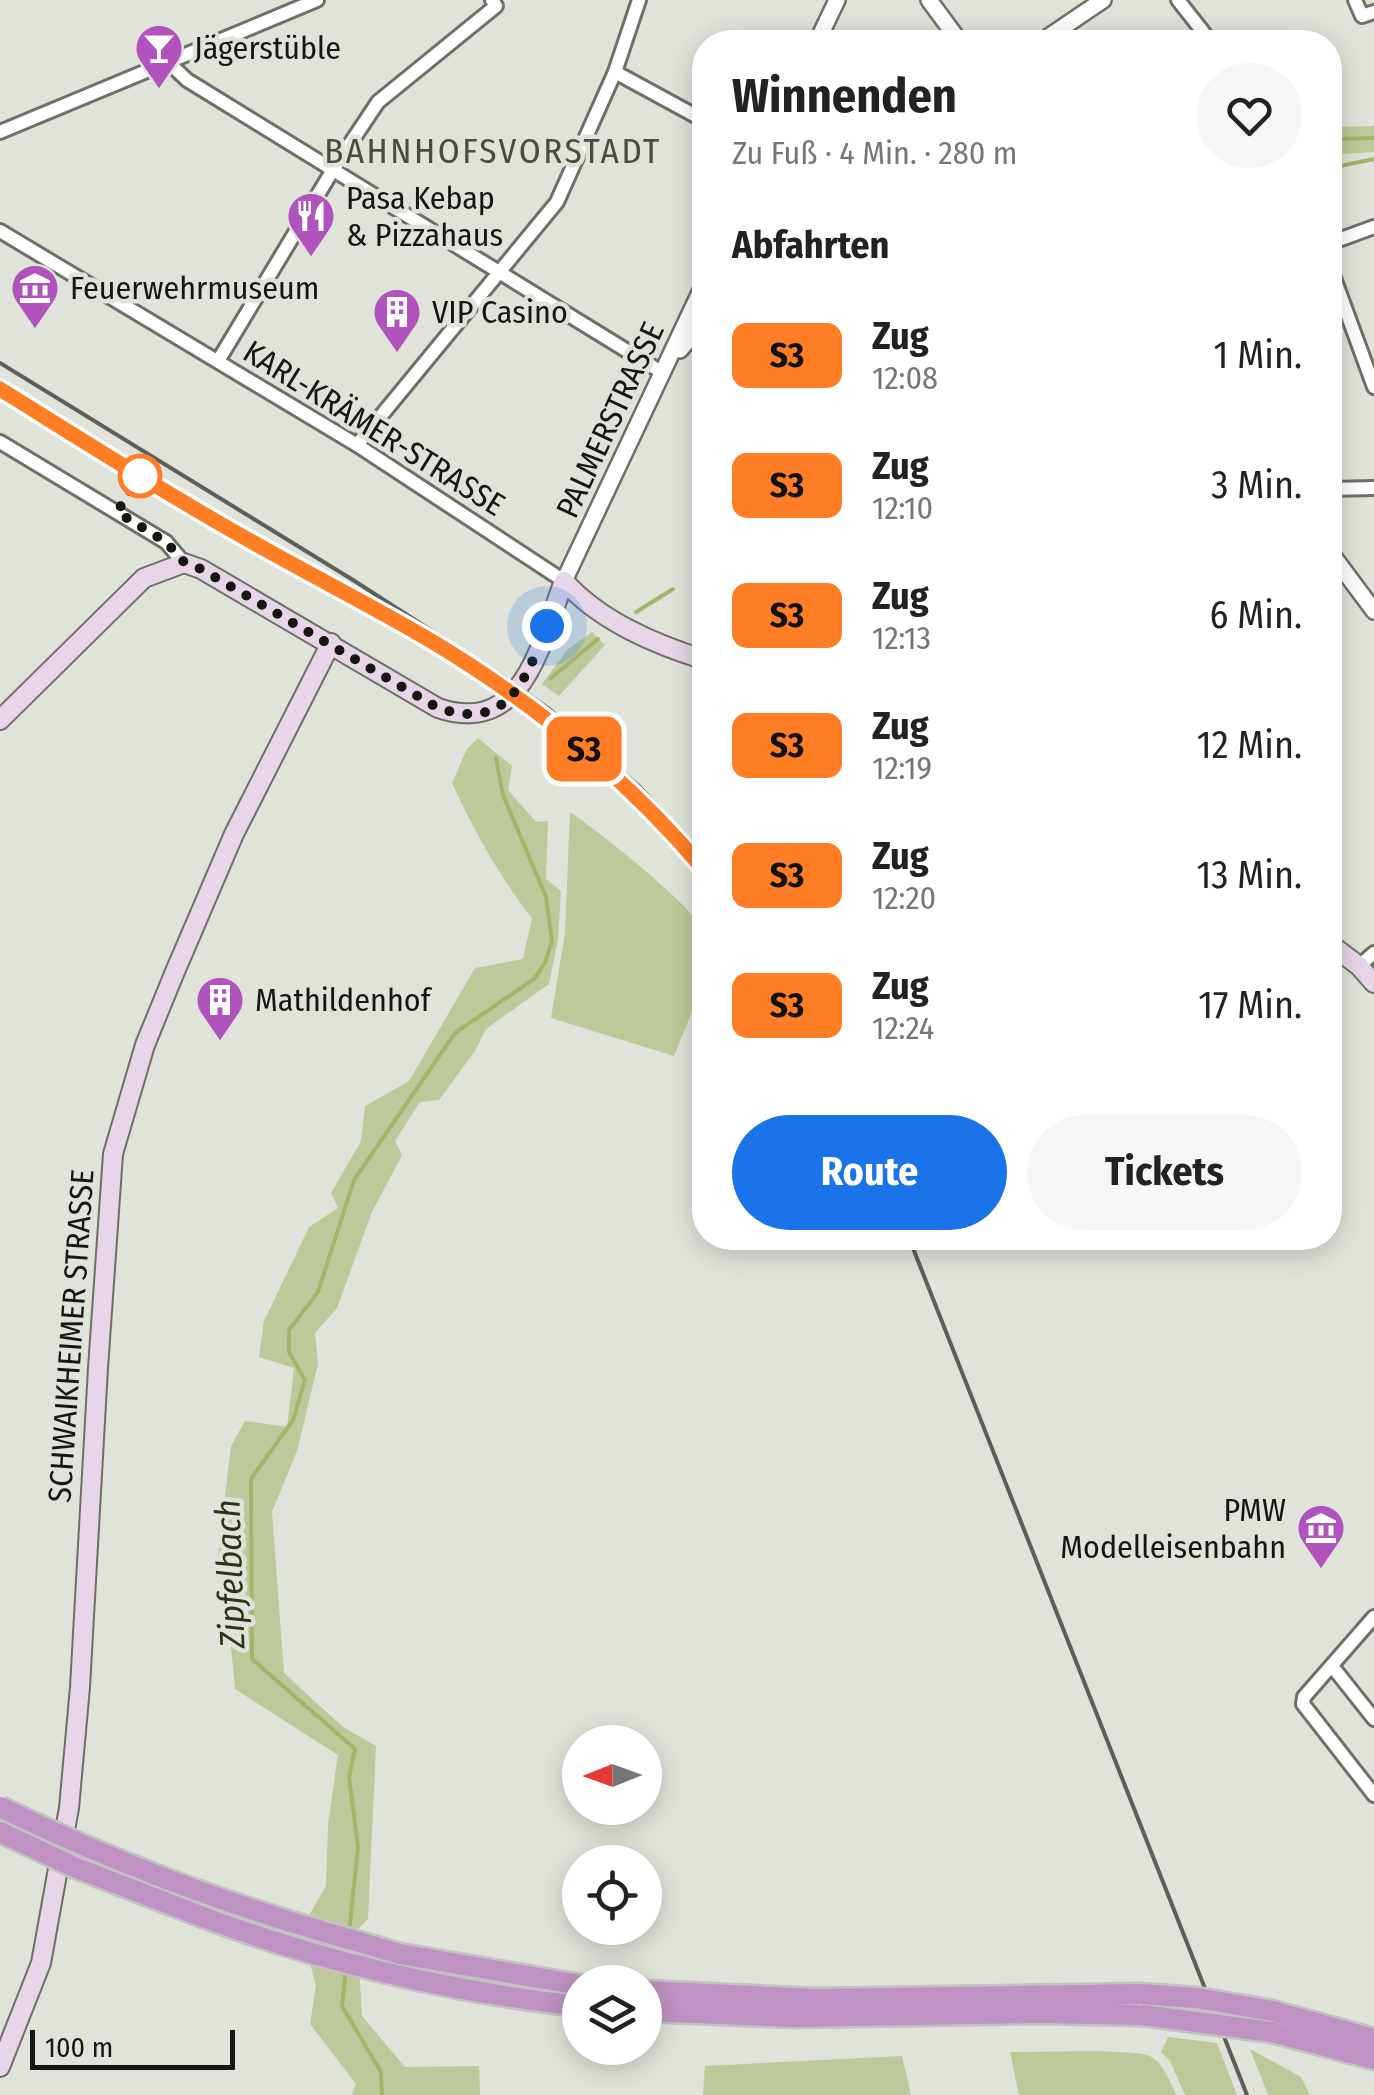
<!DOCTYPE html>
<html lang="de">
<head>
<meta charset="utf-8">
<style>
  :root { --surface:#fff; --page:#f6f6f6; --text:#222; --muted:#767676; --accent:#1a73e8 }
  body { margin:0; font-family:"Fira Sans Condensed",sans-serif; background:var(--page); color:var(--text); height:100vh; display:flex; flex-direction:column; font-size:38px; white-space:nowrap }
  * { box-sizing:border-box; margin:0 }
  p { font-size:32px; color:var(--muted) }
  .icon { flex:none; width:55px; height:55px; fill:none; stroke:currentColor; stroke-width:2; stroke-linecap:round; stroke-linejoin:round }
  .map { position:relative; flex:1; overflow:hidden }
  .drawer { position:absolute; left:692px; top:30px; width:650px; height:1220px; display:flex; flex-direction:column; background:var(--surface); border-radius:40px; box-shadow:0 5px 25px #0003 }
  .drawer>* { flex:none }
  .badge { padding:0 20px; border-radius:15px; font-size:35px; line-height:65px }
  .needle { width:65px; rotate:269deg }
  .controls { position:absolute; left:562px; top:1725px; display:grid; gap:20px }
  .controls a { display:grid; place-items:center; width:100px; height:100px; border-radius:50%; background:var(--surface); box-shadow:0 5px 25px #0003; font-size:50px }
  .scale { position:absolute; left:30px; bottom:25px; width:205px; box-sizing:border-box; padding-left:10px; border:5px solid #161613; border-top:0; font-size:28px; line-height:35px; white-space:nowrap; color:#161613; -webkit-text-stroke:8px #e0e3d9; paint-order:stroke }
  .you { position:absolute; width:50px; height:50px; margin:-25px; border:8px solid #fff; border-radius:50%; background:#1a73e8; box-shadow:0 0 0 15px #1a73e833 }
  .map>.badge { position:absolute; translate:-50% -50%; box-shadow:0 0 0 5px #fff }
  h2 { padding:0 40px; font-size:38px; line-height:90px }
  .round { display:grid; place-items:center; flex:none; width:105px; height:105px; border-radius:52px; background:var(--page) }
  .summary { display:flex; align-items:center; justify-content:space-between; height:170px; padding:0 40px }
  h1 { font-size:48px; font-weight:700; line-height:75px }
  .cta { display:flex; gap:20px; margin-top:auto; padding:20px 40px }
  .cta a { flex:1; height:115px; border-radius:60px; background:var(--accent); color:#fff; font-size:40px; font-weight:700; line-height:115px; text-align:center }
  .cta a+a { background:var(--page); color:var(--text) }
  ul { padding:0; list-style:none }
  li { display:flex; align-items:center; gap:30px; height:130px; padding:0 40px }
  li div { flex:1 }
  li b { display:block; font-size:38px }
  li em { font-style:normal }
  li .badge { min-width:110px; font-weight:700; text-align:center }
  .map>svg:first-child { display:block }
  .green { fill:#bdc99a }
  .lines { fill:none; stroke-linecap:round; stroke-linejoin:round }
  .stream { stroke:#a4b569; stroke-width:4 }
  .minor-casing { stroke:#6e7068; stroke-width:18 }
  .tertiary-casing { stroke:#6e7068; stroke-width:20 }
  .secondary-casing { stroke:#6e7068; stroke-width:22 }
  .trunk-casing { stroke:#c2c2c2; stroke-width:25 }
  .minor { stroke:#fff; stroke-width:12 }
  .tertiary { stroke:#fff; stroke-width:15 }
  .secondary { stroke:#e6d6e8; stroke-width:18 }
  .trunk { stroke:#be92c2; stroke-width:20 }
  .rail { stroke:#5d5e59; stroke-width:4 }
  .trunk-bridge-casing { stroke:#c2c2c2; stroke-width:25; stroke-linecap:butt }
  .trunk-bridge { stroke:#be92c2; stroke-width:20 }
  .line-casing { stroke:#fff; stroke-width:22 }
  .line { stroke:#ff7d24; stroke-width:15 }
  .walk { stroke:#161613; stroke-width:10; stroke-dasharray:0 18 }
  .stop-dot { fill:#fff; stroke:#ff7d24; stroke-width:5 }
  .labels { text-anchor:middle; stroke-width:9; stroke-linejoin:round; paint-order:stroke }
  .poi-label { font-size:32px; fill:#161613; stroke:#e0e3d9; text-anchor:start }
  .street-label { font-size:32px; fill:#161613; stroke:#e0e3d9 }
  .neighbourhood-label { font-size:35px; letter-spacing:2.5px; fill:#4a4c44; stroke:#e0e3d9 }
  .water-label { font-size:35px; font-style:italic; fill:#2d3413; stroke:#e0e3d9 }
</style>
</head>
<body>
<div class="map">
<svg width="1374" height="2095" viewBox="0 0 1374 2095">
  <rect width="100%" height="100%" fill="#e0e3d9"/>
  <!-- green -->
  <g class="green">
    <path d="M1374,126V152L1330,155V127Z"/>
    <path d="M592,632L605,645L559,696L542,684L568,649Z"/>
    <path d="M478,738L512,766L508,790L536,822L548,821L546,879L561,891L558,939L549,984L486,1029L475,1051L439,1100L420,1102L395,1141L402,1155L372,1212L337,1308L315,1333L318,1364L297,1451L272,1512L284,1673L343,1727L376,1746L368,1919L357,1930L362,2016L405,2067L479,2066L480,2095H352L356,2084L310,2024L316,1986L301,1929L326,1886L328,1825L338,1755L235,1689L228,1614L239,1604L238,1565L217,1564L231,1446L245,1421L287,1427L294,1368L259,1357L264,1321L309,1227L338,1208L331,1193L361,1141L365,1106L409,1081L475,968L523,959L532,918C499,876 474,831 452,783L467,749Z"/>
    <path d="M570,812C597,830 692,905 704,931C718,960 685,1027 674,1056L551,1018L565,933Z"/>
    <path d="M1168,2037L1217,2043L1237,2095H1185L1170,2061L1161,2052Z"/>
    <path d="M1250,2049L1301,2077L1310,2095H1268Z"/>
    <path d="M1099,2051C1149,2055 1156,2045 1176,2095H1019L1010,2052Z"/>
    <path d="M902,2056L911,2095H703L705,2066Z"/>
  </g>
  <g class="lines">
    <!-- stream -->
    <g class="stream">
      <path d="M1330,139L1374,138"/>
      <path d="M1330,168L1374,159"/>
      <path d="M636,612L673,589"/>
      <path d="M551,678L598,639"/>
      <path d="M349,1933L358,1847L349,1777L355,1749L252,1659L251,1479L293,1420L305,1380L289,1352V1330L318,1292L354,1180L455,1033L534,979L545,963L552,941L546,897L503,795L496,758"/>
      <path d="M346,1968L342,2006L381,2072L382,2095"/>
    </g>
    <!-- minor casing -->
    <g class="minor-casing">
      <g id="minor">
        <path d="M1178,0L1211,42"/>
        <path d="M1355,0L1362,16L1374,12"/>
        <path d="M1190,42L1202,31"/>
        <path d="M167,61L187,80L663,373"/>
        <path d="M615,72L705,121"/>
        <path d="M0,132L317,0"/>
        <path d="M0,231L357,445L564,581"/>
        <path d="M1330,243L1374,227"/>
        <path d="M1330,267L1374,387"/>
        <path d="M218,361L334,168L378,102L496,6L492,0"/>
        <path d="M0,442L166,542L184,563"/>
        <path d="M357,445L557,202L615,72L639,0"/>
        <path d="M1330,489L1374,488"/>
        <path d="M1359,966L1374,953"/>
        <path d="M1374,1617L1304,1697L1303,1704L1374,1795"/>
        <path d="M1332,1666L1374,1719"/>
      </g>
    </g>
    <!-- tertiary casing -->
    <g class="tertiary-casing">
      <g id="tertiary">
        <path d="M929,0L960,42"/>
        <path d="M817,42L837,0"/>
        <path d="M1041,42L1103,0"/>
        <path d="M680,350L705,320"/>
        <path d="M1330,552L1374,611"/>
        <path d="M564,581L705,282"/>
      </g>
    </g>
    <!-- secondary casing -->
    <g class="secondary-casing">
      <g id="secondary">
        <path d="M0,720L144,578L184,563L201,569L438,708C524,737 541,642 564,581C600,621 654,644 705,660"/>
        <path d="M1330,944L1359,966L1374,983"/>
        <path d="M0,2067L41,1963L69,1808L80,1687L98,1368L113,1154L145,1045L174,974L234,834L331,643"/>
      </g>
    </g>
    <!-- trunk casing -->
    <g class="trunk-casing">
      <g id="trunk">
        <path d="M203,1917C323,1962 452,1992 580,2006"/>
        <path d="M318,1930L400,1954L580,1985"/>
        <path d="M645,1991L816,1999L1140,1994"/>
        <path d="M645,2011L794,2017L1040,2013L1143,2015"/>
        <path d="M1272,2011L1374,2039"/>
        <path d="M1272,2032L1374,2059"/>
      </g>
    </g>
    <!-- minor -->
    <use href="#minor" class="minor"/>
    <!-- tertiary -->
    <use href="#tertiary" class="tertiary"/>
    <!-- secondary -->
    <use href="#secondary" class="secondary"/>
    <!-- trunk -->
    <use href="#trunk" class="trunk"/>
    <!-- rail -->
    <g class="rail">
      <path d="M0,363L353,580L502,676L549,709L640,787L705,857"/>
      <path d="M0,389L248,540L373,609"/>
      <path d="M909,1238L1247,2095"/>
    </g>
    <!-- trunk-bridge casing -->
    <g class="trunk-bridge-casing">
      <g id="trunk-bridge">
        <path d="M0,1807C103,1857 208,1898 318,1930"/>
        <path d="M0,1832L74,1867L203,1917"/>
        <path d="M1140,1994L1197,1998L1272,2011"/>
        <path d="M1143,2015L1272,2032"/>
      </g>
    </g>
    <!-- trunk-bridge -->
    <use href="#trunk-bridge" class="trunk-bridge"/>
  </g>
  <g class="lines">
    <!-- line casing -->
    <g class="line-casing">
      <path id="line" d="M0,389C82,440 163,492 247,539C308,574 372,606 433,642C534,703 629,780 705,871"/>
    </g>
    <!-- line -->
    <use href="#line" class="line"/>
    <!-- walk -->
    <path class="walk" d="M140,476L117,512L166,542L184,562L201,569L438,708C509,732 525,680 547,626"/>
  </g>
  <!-- icons -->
  <defs>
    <g id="bar-pin" transform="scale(2.5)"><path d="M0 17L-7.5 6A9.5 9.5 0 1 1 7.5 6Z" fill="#b153bd" stroke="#e0e3d9"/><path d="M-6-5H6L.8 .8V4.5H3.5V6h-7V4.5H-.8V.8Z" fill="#fff"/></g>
    <g id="restaurant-pin" transform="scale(2.5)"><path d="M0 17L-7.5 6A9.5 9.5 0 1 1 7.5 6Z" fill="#b153bd" stroke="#e0e3d9"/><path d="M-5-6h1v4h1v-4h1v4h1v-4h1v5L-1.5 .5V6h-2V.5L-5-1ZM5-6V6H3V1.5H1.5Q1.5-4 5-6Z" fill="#fff"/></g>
    <g id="museum-pin" transform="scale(2.5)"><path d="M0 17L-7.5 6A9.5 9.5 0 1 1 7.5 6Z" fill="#b153bd" stroke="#e0e3d9"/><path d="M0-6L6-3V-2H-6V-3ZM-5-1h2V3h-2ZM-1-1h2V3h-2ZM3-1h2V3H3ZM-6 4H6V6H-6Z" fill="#fff"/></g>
    <g id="building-pin" transform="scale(2.5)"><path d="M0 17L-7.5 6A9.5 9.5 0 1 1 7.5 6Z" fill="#b153bd" stroke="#e0e3d9"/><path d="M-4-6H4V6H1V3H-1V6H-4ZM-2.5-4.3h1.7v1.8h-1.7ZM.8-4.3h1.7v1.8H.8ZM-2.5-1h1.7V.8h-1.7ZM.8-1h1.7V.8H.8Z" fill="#fff"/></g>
  </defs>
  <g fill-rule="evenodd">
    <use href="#bar-pin" x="159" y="48"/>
    <use href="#restaurant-pin" x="311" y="216"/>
    <use href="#museum-pin" x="35" y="288"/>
    <use href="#building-pin" x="397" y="312"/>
    <use href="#building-pin" x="220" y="1000"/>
    <use href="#museum-pin" x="1321" y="1528"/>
  </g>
  <!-- markers -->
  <circle class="stop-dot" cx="140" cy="476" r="20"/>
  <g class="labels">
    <!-- poi labels -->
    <g class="poi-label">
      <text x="194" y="59">Jägerstüble</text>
      <text x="346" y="209">Pasa Kebap<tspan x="346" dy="37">&amp; Pizzahaus</tspan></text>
      <text x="70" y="299">Feuerwehrmuseum</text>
      <text x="432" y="323">VIP Casino</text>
      <text x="255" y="1011">Mathildenhof</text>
      <text x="1286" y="1521" text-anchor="end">PMW<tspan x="1286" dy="37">Modelleisenbahn</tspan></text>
    </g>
    <!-- street labels -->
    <g class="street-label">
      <text transform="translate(610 420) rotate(-65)" y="11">PALMERSTRASSE</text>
      <text transform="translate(374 428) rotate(32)" y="11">KARL-KRÄMER-STRASSE</text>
      <text transform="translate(71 1336) rotate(-86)" y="11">SCHWAIKHEIMER STRASSE</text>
    </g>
    <!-- neighbourhood labels -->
    <g class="neighbourhood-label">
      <text x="493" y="163">BAHNHOFSVORSTADT</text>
    </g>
    <!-- water labels -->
    <g class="water-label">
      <text transform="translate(230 1574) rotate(-92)" y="12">Zipfelbach</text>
    </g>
  </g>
</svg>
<div class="controls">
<a><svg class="needle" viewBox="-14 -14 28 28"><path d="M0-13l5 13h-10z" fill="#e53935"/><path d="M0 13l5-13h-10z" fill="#767676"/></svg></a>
<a><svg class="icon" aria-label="locate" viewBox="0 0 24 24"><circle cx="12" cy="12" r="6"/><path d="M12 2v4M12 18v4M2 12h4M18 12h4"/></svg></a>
<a><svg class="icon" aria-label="layers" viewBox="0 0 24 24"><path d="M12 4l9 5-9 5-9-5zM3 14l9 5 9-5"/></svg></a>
</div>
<div class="scale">100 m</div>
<div class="you" style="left:547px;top:626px"></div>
<b class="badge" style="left:584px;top:749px;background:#ff7d24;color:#111">S3</b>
<section class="drawer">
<div class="summary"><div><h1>Winnenden</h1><p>Zu Fuß · 4 Min. · 280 m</p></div><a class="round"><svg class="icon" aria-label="heart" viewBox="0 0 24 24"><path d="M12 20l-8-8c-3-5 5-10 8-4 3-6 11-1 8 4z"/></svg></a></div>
<h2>Abfahrten</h2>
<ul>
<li><span class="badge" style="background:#ff7d24;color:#111">S3</span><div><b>Zug</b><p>12:08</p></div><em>1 Min.</em></li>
<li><span class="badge" style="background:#ff7d24;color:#111">S3</span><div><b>Zug</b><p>12:10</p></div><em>3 Min.</em></li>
<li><span class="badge" style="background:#ff7d24;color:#111">S3</span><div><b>Zug</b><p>12:13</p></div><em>6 Min.</em></li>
<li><span class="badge" style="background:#ff7d24;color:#111">S3</span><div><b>Zug</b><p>12:19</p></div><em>12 Min.</em></li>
<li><span class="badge" style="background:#ff7d24;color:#111">S3</span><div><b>Zug</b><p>12:20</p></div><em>13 Min.</em></li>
<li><span class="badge" style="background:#ff7d24;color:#111">S3</span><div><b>Zug</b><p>12:24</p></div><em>17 Min.</em></li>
</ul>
<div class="cta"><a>Route</a><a>Tickets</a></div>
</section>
</div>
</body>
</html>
